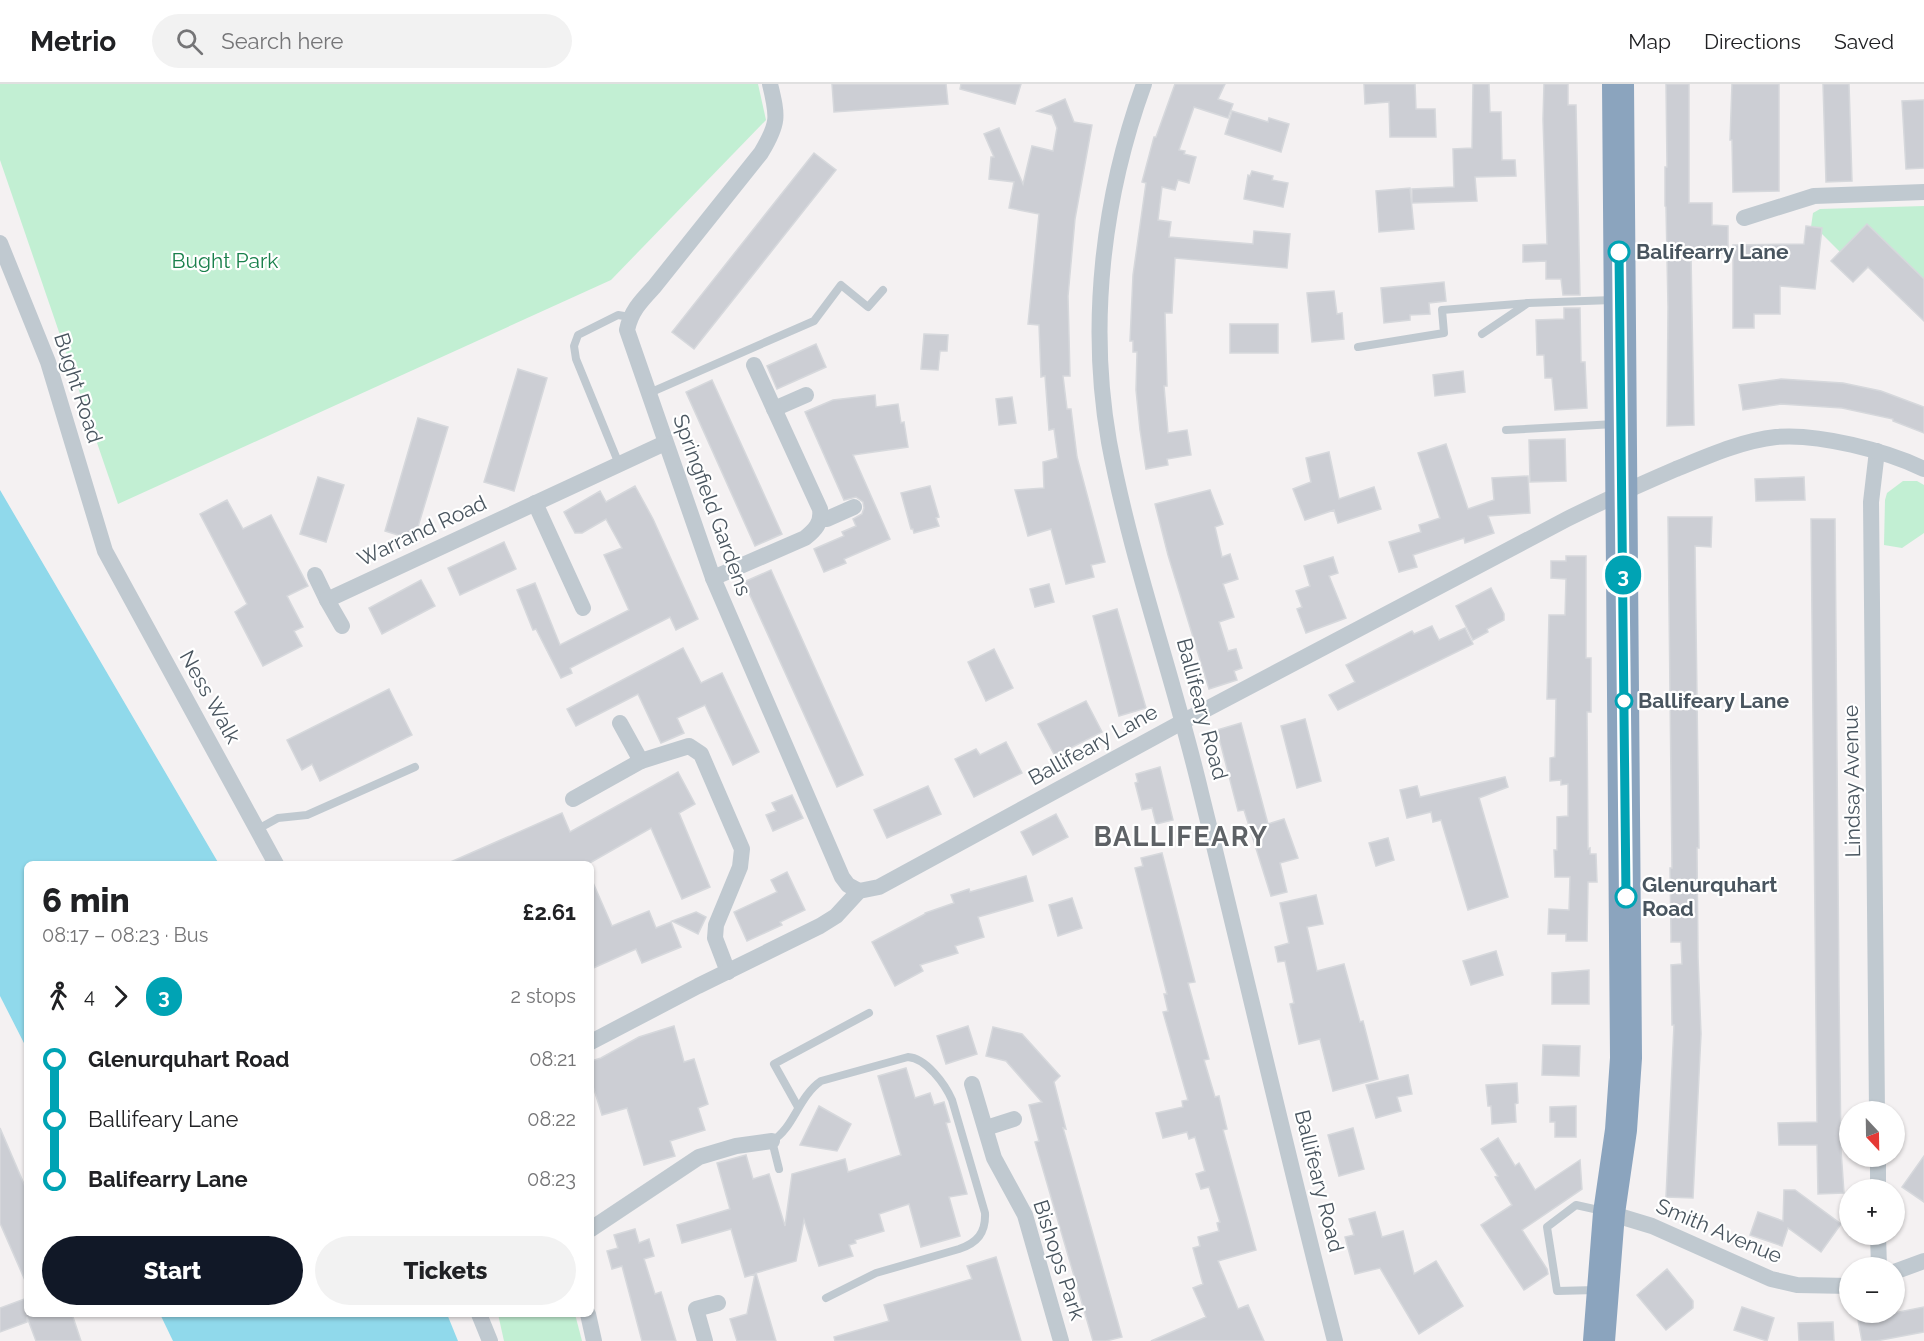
<!DOCTYPE html>
<html lang="en">
<head>
<meta charset="utf-8">
<style>
  :root { --surface:#fff; --page:#f2f2f2; --text:#202124; --muted:#757577; --line:#e0e0e0; --accent:#111827 }
  body { margin:0; font-family:Raleway,sans-serif; background:var(--page); color:var(--text); height:100vh; display:flex; flex-direction:column; font-size:22px; white-space:nowrap }
  * { box-sizing:border-box; margin:0 }
  p { font-size:20px; color:var(--muted) }
  .icon { flex:none; width:33px; height:33px; fill:none; stroke:currentColor; stroke-width:2; stroke-linecap:round; stroke-linejoin:round }
  .map { position:relative; flex:1; overflow:hidden }
  .drawer { position:absolute; left:24px; top:777px; width:570px; height:456px; display:flex; flex-direction:column; background:var(--surface); border-radius:9px; box-shadow:0 2px 4px #0004 }
  .drawer>* { flex:none }
  .badge { padding:0 12px; border-radius:20px; font-size:21px; line-height:39px }
  .needle { width:39px; rotate:158deg }
  .buttons { position:absolute; left:1839px; top:1017px; display:grid; gap:12px }
  .buttons a { display:grid; place-items:center; width:66px; height:66px; border-radius:50%; background:var(--surface); box-shadow:0 2px 4px #0004; font-size:30px }
  .map>.badge { position:absolute; translate:-50% -50%; box-shadow:0 0 0 3px #fff }
  .legs { display:flex; align-items:center; gap:9px; height:66px; padding:0 18px; font-size:20px }
  .legs p { margin-inline-start:auto }
  .head { display:flex; align-items:center; justify-content:space-between; height:102px; padding:0 18px }
  h1 { font-size:33px; font-weight:800; line-height:45px }
  .cta { display:flex; gap:12px; margin-top:auto; padding:12px 18px }
  .cta a { flex:1; height:69px; border-radius:36px; background:var(--accent); color:#fff; font-size:24px; font-weight:800; line-height:69px; text-align:center }
  .cta a+a { background:var(--page); color:var(--text) }
  ul { padding:0 18px; list-style:none }
  li { display:flex; align-items:center; gap:21px; height:60px; font-size:22px }
  li i { display:grid; place-items:center; width:9px; height:100%; margin:0 8px; background:currentColor }
  li i::after { content:''; width:15px; height:15px; margin:-8px; border:4px solid; border-radius:50%; background:var(--surface) }
  li p { margin-inline-start:auto }
  li:first-child i { background:linear-gradient(#0000 50%,currentColor 0) }
  li:last-child i { background:linear-gradient(currentColor 50%,#0000 0) }
  header { display:flex; align-items:center; gap:36px; box-sizing:border-box; height:84px; padding:0 30px; background:var(--surface); border-bottom:2px solid var(--line) }
  header strong { font-size:28px }
  nav { display:flex; gap:33px; margin-inline-start:auto; font-size:21px }
  .search { width:420px; height:54px; background:var(--page); display:flex; align-items:center; gap:15px; box-sizing:border-box; padding:0 21px; border-radius:33px; color:var(--muted); font-size:22px }
  .map>svg:first-child { display:block }
  .green { fill:#c2efd3 }
  .water { fill:#90d9eb }
  .building { fill:#ccced4; stroke:#d6d8dc; stroke-width:1.5 }
  .lines { fill:none; stroke-linecap:round; stroke-linejoin:round }
  .lane { stroke:#c0c9d0; stroke-width:8 }
  .street { stroke:#c0c9d0; stroke-width:16 }
  .highway { stroke:#8ba4be; stroke-width:32 }
  .line-1-casing { stroke:#fff; stroke-width:14 }
  .line-1 { stroke:#00a3b4; stroke-width:9 }
  .stop-1-dot { fill:#fff; stroke:#00a3b4; stroke-width:3 }
  .labels { text-anchor:middle; stroke-width:4.5; stroke-linejoin:round; paint-order:stroke }
  .stop-label { font-size:21px; font-weight:bold; fill:#49555f; stroke:#fff; text-anchor:start }
  .park-label { font-size:21px; fill:#1a804c; stroke:#fff }
  .street-label { font-size:21px; fill:#49555f; stroke:#fff }
  .district-label { font-size:27px; font-weight:bold; letter-spacing:1.5px; fill:#5e6266; stroke:#fff }
</style>
</head>
<body>
<header>
<strong>Metrio</strong>
<div class="search"><svg class="icon" aria-label="search" viewBox="0 0 24 24"><circle cx="10" cy="10" r="6"/><path d="M15 15l6 6"/></svg>Search here</div>
<nav><a>Map</a><a>Directions</a><a>Saved</a></nav>
</header>
<div class="map">
<svg width="1924" height="1257" viewBox="0 0 1924 1257">
  <rect width="100%" height="100%" fill="#f4f1f2"/>
  <!-- green -->
  <g class="green">
    <path d="M0,0H758L766,36L611,196L118,420L0,76Z"/>
    <path d="M1924,122V195L1867,140L1840,168L1821,149V144L1811,143L1813,129L1820,125Z"/>
    <path d="M1903,397H1917L1924,401V449L1902,464L1884,461L1885,416L1887,409Z"/>
    <path d="M498,1230H575L582,1257H504Z"/>
  </g>
  <!-- water -->
  <g class="water">
    <path d="M0,406L219,780H27V965L0,912Z"/>
    <path d="M160,1230H447L458,1257H173Z"/>
  </g>
  <!-- building -->
  <g class="building">
    <path d="M832,0H946L948,20L834,28Z"/>
    <path d="M961,0H1021L1015,20L960,5Z"/>
    <path d="M1175,0H1225L1218,15L1233,20L1228,34L1194,23L1179,66L1185,67L1184,70L1196,73L1189,99L1178,96L1175,106L1162,103L1158,136L1171,138L1169,153L1253,160L1254,147L1290,150L1287,184L1175,174L1172,229H1165L1167,302H1164L1168,349L1187,346L1191,371L1167,375L1168,381L1146,385L1140,346L1136,306L1137,268H1133V257H1130L1133,191L1146,99L1142,98L1154,53H1156Z"/>
    <path d="M1364,0H1415L1416,25H1435L1436,53H1390L1389,18L1365,20Z"/>
    <path d="M1473,0H1489L1490,28H1501L1502,76H1515L1516,92L1475,93L1477,117L1412,119V105L1454,103L1453,65L1472,64Z"/>
    <path d="M1544,0H1568V21H1576L1580,211H1563L1561,195H1546V177L1523,178V161L1547,160L1543,35Z"/>
    <path d="M1666,0H1689V119H1712V141L1728,142V169L1691,170L1694,341L1667,342L1668,223L1666,123L1665,122V83H1667Z"/>
    <path d="M1732,0H1779V107L1733,108L1732,56H1730Z"/>
    <path d="M1823,0H1849L1852,97L1826,98Z"/>
    <path d="M1065,15L1074,38L1092,41L1075,135L1068,212L1070,292H1063L1067,325H1071L1077,373L1105,478L1091,481L1094,493L1066,500L1051,445L1028,452L1015,406L1044,404L1043,378L1058,374L1054,345L1049,346L1045,292L1041,293L1039,241L1028,240L1039,130L1009,124L1014,98L989,95L991,73H994L984,50L999,44L1023,100L1032,62L1053,67L1057,44L1052,31L1037,27Z"/>
    <path d="M1924,16V84L1906,85L1902,17Z"/>
    <path d="M1232,27L1268,38L1269,34L1289,40L1281,68L1225,50Z"/>
    <path d="M814,69L836,86L694,265L672,248Z"/>
    <path d="M1252,87L1273,92L1272,96L1288,99L1283,123L1244,115L1248,91L1250,92Z"/>
    <path d="M1410,104L1414,145L1379,148L1376,107Z"/>
    <path d="M1867,140L1924,195V237L1868,183L1853,198L1831,177Z"/>
    <path d="M1806,142L1822,144L1815,205L1780,202V230H1754V244H1733V161L1804,160Z"/>
    <path d="M1444,198L1446,217L1429,219L1430,230L1410,231V236L1384,239L1381,204Z"/>
    <path d="M1334,207L1337,230L1342,229L1344,255L1312,258L1307,209Z"/>
    <path d="M1564,224H1580L1581,278H1585L1587,324L1555,326L1552,294H1545L1544,271H1537L1536,236L1564,235Z"/>
    <rect x="1230" y="240" width="48" height="29"/>
    <path d="M924,250L948,251L947,267H940L938,286L921,285Z"/>
    <path d="M816,260L826,283L777,305L767,282Z"/>
    <path d="M518,285L547,294L514,407L484,398Z"/>
    <path d="M1463,287L1465,308L1435,312L1433,291Z"/>
    <path d="M1781,295L1843,299L1881,307L1924,323V349L1893,337V335L1842,324L1781,320L1743,326L1739,301Z"/>
    <path d="M712,296L782,450L755,462L686,308Z"/>
    <path d="M875,311L876,323L898,320L901,339L904,338L908,363L853,371L890,455L844,475L846,479L824,488L814,465L844,452L842,448L856,442L853,435L862,430L864,424L863,418L856,413L844,416L805,328L833,316Z"/>
    <path d="M1012,313L1016,339L999,341L996,315Z"/>
    <path d="M418,334L448,343L414,456L385,447Z"/>
    <path d="M1565,355L1566,397L1530,398L1529,356Z"/>
    <path d="M1446,360L1468,425L1494,416L1492,394L1528,392L1530,429L1488,432L1494,449L1465,459L1464,454L1413,471L1417,483L1399,488L1389,458L1421,448L1419,441L1440,434L1418,369Z"/>
    <path d="M1329,368L1339,415L1374,403L1381,425L1338,439L1334,426L1305,436L1293,405L1311,398L1306,374Z"/>
    <path d="M318,393L344,401L326,458L300,450Z"/>
    <path d="M1804,393L1805,416L1756,417L1755,395Z"/>
    <path d="M635,402L653,435L698,535L676,546L670,533L570,584L572,589L561,594L536,545L533,546L517,506L535,499L560,561L629,526L604,471L622,464L606,435L582,449H575L564,428L600,407L606,418Z"/>
    <path d="M930,402L939,433L936,434L939,442L914,449L913,445H911L901,409Z"/>
    <path d="M1210,406L1223,440L1215,443L1222,473L1230,470L1238,495L1223,500L1234,533L1219,538L1228,567L1236,565L1242,584L1234,587L1237,596L1209,605L1168,471L1155,420Z"/>
    <path d="M227,416L243,445L271,431L308,502L287,512L303,543L294,547L302,562L263,582L235,528L247,520L200,430Z"/>
    <path d="M1668,433H1712L1711,463L1695,462L1699,764H1697L1698,873L1701,950L1693,1114L1666,1113L1674,941H1672L1671,881L1682,880L1681,858H1671V852L1670,784H1672Z"/>
    <path d="M1811,435H1835L1839,907L1841,1066L1844,1109L1818,1110L1817,1061H1779L1778,1039L1817,1038Z"/>
    <path d="M504,458L516,485L460,511L448,484Z"/>
    <path d="M1566,472H1586V574H1591V628H1587L1588,765L1590,764V770H1596L1597,798H1588L1587,857H1566V850H1548L1549,825L1569,826L1570,793H1555L1554,766H1557V733L1568,732V700L1561,701V696L1550,697V674L1555,673L1556,615H1547L1549,531H1565L1566,495L1551,494V477H1566Z"/>
    <path d="M1333,473L1338,489L1329,492L1346,534L1306,549L1297,525L1302,523L1296,507L1310,502L1304,482Z"/>
    <path d="M771,486L863,691L837,703L744,498Z"/>
    <path d="M421,496L435,522L382,550L369,524Z"/>
    <path d="M1049,500L1054,518L1035,523L1030,505Z"/>
    <path d="M1491,504L1504,530V536L1487,545L1488,548L1473,556L1456,522Z"/>
    <path d="M1117,525L1146,624L1119,632L1093,532Z"/>
    <path d="M1432,542L1439,556L1465,544L1473,560L1338,626L1329,611L1355,598L1346,581L1412,547L1414,550Z"/>
    <path d="M683,564L701,599L722,589L759,668L733,681L705,621L677,634L684,649L661,659L638,610L576,642L567,625Z"/>
    <path d="M994,565L1013,604L986,617L968,578Z"/>
    <path d="M389,605L412,651L320,697L312,680L302,686L287,656Z"/>
    <path d="M1086,617L1102,648L1055,672L1038,640Z"/>
    <path d="M1305,635L1321,697L1297,704L1281,642Z"/>
    <path d="M1241,639L1268,740L1284,735L1298,774L1280,779L1287,808L1271,812L1244,726L1238,727L1217,646Z"/>
    <path d="M1006,658L1022,689L974,713L955,675L976,665L980,671Z"/>
    <path d="M1160,683L1173,736L1156,740L1152,724L1142,726L1135,699L1138,698L1136,690Z"/>
    <path d="M678,688L695,720L679,729L710,803L682,815L651,744L588,780H446L562,729L570,748Z"/>
    <path d="M1505,693L1508,703L1479,714L1508,813L1468,826L1441,736L1433,738L1431,728L1407,734L1400,706L1417,702L1420,713Z"/>
    <path d="M928,702L941,730L887,754L874,726Z"/>
    <path d="M792,711L803,734L773,747L766,731L776,727L772,719Z"/>
    <path d="M1056,730L1068,753L1033,771L1021,748Z"/>
    <path d="M1388,754L1394,776L1376,782L1369,759Z"/>
    <path d="M1162,769L1195,898L1188,899L1209,975L1204,976L1215,1013L1219,1012L1227,1045L1223,1046L1256,1166L1218,1177L1238,1225L1248,1221L1264,1257H1151L1206,1233L1193,1204L1203,1200L1193,1164L1200,1162L1198,1153L1219,1147L1217,1139L1220,1138L1209,1103L1201,1105L1196,1090L1205,1087L1195,1053L1189,1055L1187,1048L1163,1054L1156,1029L1183,1023L1182,1017L1188,1016L1163,928L1168,927L1164,910H1167L1135,784L1143,782L1141,774Z"/>
    <path d="M787,788L805,826L780,838L782,841L747,857L734,828L777,808L771,796Z"/>
    <path d="M1026,792L1033,817L978,833L984,853L955,862L958,869L920,881L923,887L895,902L872,858L925,830V829L954,819L951,811L969,805L970,808Z"/>
    <path d="M591,794L612,842L649,827L656,844L671,838L681,863L642,879L636,865L591,885Z"/>
    <path d="M1316,811L1323,840L1307,843L1317,887L1344,880L1360,938L1363,937L1378,995L1333,1007L1320,955L1299,960L1290,920L1294,919L1285,877L1278,878L1275,863L1289,859L1280,819Z"/>
    <path d="M1072,814L1082,844L1058,852L1049,821Z"/>
    <path d="M696,828L706,833L698,850L672,837Z"/>
    <path d="M1496,867L1503,891L1471,901L1463,877Z"/>
    <path d="M1589,886V920H1552V889Z"/>
    <path d="M674,942L684,978L694,975L708,1020L698,1024L705,1046L670,1057L675,1072L644,1081L627,1024L602,1031L591,996V977L601,974L639,953Z"/>
    <path d="M968,942L977,970L946,980L937,952Z"/>
    <path d="M993,943L1022,950L1060,992L1054,998L1066,1045L1063,1044L1122,1253L1106,1257H1093L1035,1058L1039,1057L1029,1021L1042,1018L1006,977L986,972Z"/>
    <path d="M1543,961L1580,962L1579,992L1542,991Z"/>
    <path d="M906,984L915,1014L930,1009L934,1021L944,1018L950,1038L946,1039L967,1110L949,1113L960,1152L921,1163L909,1120L879,1130L884,1147L855,1156L856,1159L849,1161L853,1172L819,1182L804,1136L796,1177L756,1189L776,1257H737L730,1235L747,1230L755,1190L745,1193L731,1145L682,1159L677,1141L730,1125L717,1079L746,1071L753,1095L769,1090L785,1142L792,1090L845,1075L848,1088L901,1071L878,992Z"/>
    <path d="M1408,991L1412,1010L1397,1013L1401,1027L1376,1034L1366,1001Z"/>
    <path d="M1517,999L1518,1019L1515,1020L1516,1038L1492,1040L1491,1022H1488L1486,1001Z"/>
    <path d="M819,1022L851,1040L837,1067L800,1061Z"/>
    <path d="M1576,1022V1053H1555V1038H1550V1023Z"/>
    <path d="M0,1044L27,1107V1201L0,1139Z"/>
    <path d="M1353,1044L1364,1085L1339,1092L1328,1051Z"/>
    <path d="M1498,1054L1515,1082L1519,1079L1535,1106L1580,1076L1582,1105L1522,1146L1547,1185L1548,1190L1524,1206L1481,1141L1512,1121L1495,1093L1498,1092L1481,1065Z"/>
    <path d="M1924,1072V1118L1902,1103Z"/>
    <path d="M1784,1106H1795L1841,1140L1821,1168L1788,1144L1782,1162L1750,1151L1758,1128L1783,1137Z"/>
    <path d="M1375,1128L1382,1153L1403,1147L1414,1190L1436,1177L1463,1222L1419,1250L1380,1184L1355,1190L1345,1153L1354,1151L1349,1135Z"/>
    <path d="M635,1145L639,1159L649,1155L654,1172L644,1175L655,1210L661,1208L676,1257H642L622,1182L612,1185L607,1167L618,1164L614,1151Z"/>
    <path d="M996,1173L1021,1257H835L834,1253L889,1237L884,1221L972,1195L967,1182Z"/>
    <path d="M1667,1185L1693,1217V1224L1666,1246L1637,1211Z"/>
    <path d="M27,1214V1230H72L81,1257H36L27,1233V1238L0,1248V1224Z"/>
    <path d="M1742,1223L1774,1234L1767,1257L1734,1246Z"/>
    <path d="M1924,1223V1248L1876,1257H1862L1858,1236Z"/>
    <path d="M1833,1238L1834,1257H1799L1798,1239Z"/>
  </g>
  <g class="lines">
    <!-- lane -->
    <g class="lane">
      <path d="M1482,250L1528,219L1613,216"/>
      <path d="M1358,263L1444,249L1442,226L1528,219"/>
      <path d="M647,310L814,237L841,201L868,223L883,206"/>
      <path d="M1506,346L1615,340"/>
      <path d="M619,380L576,275L574,262L578,251L618,231L630,233"/>
      <path d="M258,745L278,734L307,731L415,683"/>
      <path d="M798,1023L774,980L869,929"/>
      <path d="M779,1085L772,1057C794,1044 798,1013 821,997L908,973C926,974 945,1000 952,1016L985,1129C986,1149 977,1159 959,1165L876,1189L826,1214"/>
      <path d="M1596,1206L1557,1207L1547,1143L1576,1121L1603,1127"/>
    </g>
    <!-- street -->
    <g class="street">
      <path d="M770,0C778,33 779,39 761,69L654,203C641,217 631,227 627,246L713,494L842,793L848,801L859,807"/>
      <path d="M1144,0C1103,113 1088,239 1109,358C1131,476 1173,591 1201,709C1246,891 1288,1075 1335,1257"/>
      <path d="M1744,134L1814,112L1924,108"/>
      <path d="M0,159L48,278L105,467L276,780"/>
      <path d="M774,325L806,311"/>
      <path d="M1877,367L1871,418L1877,1028"/>
      <path d="M535,419L583,524"/>
      <path d="M821,435H827L854,423"/>
      <path d="M315,491L327,516"/>
      <path d="M713,494L805,454C815,446 822,439 820,425L754,281"/>
      <path d="M342,542L327,516L665,359"/>
      <path d="M620,639L641,677L689,662L701,670L742,765L740,783L716,841L715,854L728,888"/>
      <path d="M573,715L641,677"/>
      <path d="M591,958L698,902L820,842L836,832L859,807L879,803L1184,637L1567,435C1603,417 1639,401 1676,385C1708,372 1741,357 1776,353C1818,349 1887,367 1924,385"/>
      <path d="M972,1000L994,1074L1025,1131L1061,1257"/>
      <path d="M986,1044L1014,1035"/>
      <path d="M1878,1072V1106"/>
      <path d="M1609,1129L1652,1142L1771,1195L1797,1201L1850,1202"/>
      <path d="M591,1145L699,1073L736,1062L772,1057"/>
      <path d="M1878,1150L1879,1184"/>
      <path d="M1894,1188L1924,1177"/>
      <path d="M479,1230L490,1257"/>
      <path d="M588,1230L594,1257"/>
      <path d="M705,1257L696,1225L718,1219"/>
    </g>
    <!-- highway -->
    <path class="highway" d="M1599,1257L1609,1129L1621,1046L1626,974L1618,0"/>
  </g>
  <g class="lines">
    <!-- line-1 casing -->
    <g class="line-1-casing">
      <path id="line-1" d="M1619,168L1626,813"/>
    </g>
    <!-- line-1 -->
    <use href="#line-1" class="line-1"/>
  </g>
  <!-- markers -->
  <g class="stop-1-dot">
    <circle cx="1619" cy="168" r="10"/>
    <circle cx="1624" cy="617" r="8"/>
    <circle cx="1626" cy="813" r="10"/>
  </g>
  <g class="labels">
    <!-- stop labels -->
    <g class="stop-label">
      <text x="1636" y="175">Balifearry Lane</text>
      <text x="1638" y="624">Ballifeary Lane</text>
      <text x="1642" y="808">Glenurquhart<tspan x="1642" dy="24">Road</tspan></text>
    </g>
    <!-- park labels -->
    <g class="park-label">
      <text x="225" y="184">Bught Park</text>
    </g>
    <!-- street labels -->
    <g class="street-label">
      <text transform="translate(78 304) rotate(72)" y="7">Bught Road</text>
      <text transform="translate(712 421) rotate(70)" y="7">Springfield Gardens</text>
      <text transform="translate(422 447) rotate(-25)" y="7">Warrand Road</text>
      <text transform="translate(210 613) rotate(61)" y="7">Ness Walk</text>
      <text transform="translate(1202 625) rotate(75)" y="7">Ballifeary Road</text>
      <text transform="translate(1093 661) rotate(-29)" y="7">Ballifeary Lane</text>
      <text transform="translate(1852 697) rotate(-91)" y="7">Lindsay Avenue</text>
      <text transform="translate(1319 1097) rotate(76)" y="7">Ballifeary Road</text>
      <text transform="translate(1719 1147) rotate(23)" y="7">Smith Avenue</text>
      <text transform="translate(1059 1176) rotate(72)" y="7">Bishops Park</text>
    </g>
    <!-- district labels -->
    <g class="district-label">
      <text x="1181" y="762">BALLIFEARY</text>
    </g>
  </g>
</svg>
<div class="buttons">
<a><svg class="needle" viewBox="-14 -14 28 28"><path d="M0-13l5 13h-10z" fill="#e53935"/><path d="M0 13l5-13h-10z" fill="#757577"/></svg></a>
<a>+</a>
<a>−</a>
</div>
<b class="badge" style="left:1623px;top:491px;background:#00a3b4;color:#fff">3</b>
<section class="drawer">
<div class="head"><div><h1>6 min</h1><p>08:17 – 08:23 · Bus</p></div><b>£2.61</b></div>
<div class="legs"><svg class="icon" aria-label="walk" viewBox="0 0 24 24"><circle cx="13" cy="4" r="2"/><path d="M13 8l-2 6 4 7M11 14l-3 7M7 12l3-4h3l4 4"/></svg>4<svg class="icon" aria-label="forward" viewBox="0 0 24 24"><path d="M9 5l7 7-7 7"/></svg><b class="badge" style="background:#00a3b4;color:#fff">3</b><p>2 stops</p></div>
<ul>
<li><i style="color:#00a3b4"></i><b>Glenurquhart Road</b><p>08:21</p></li>
<li><i style="color:#00a3b4"></i><span>Ballifeary Lane</span><p>08:22</p></li>
<li><i style="color:#00a3b4"></i><b>Balifearry Lane</b><p>08:23</p></li>
</ul>
<div class="cta"><a>Start</a><a>Tickets</a></div>
</section>
</div>
</body>
</html>
